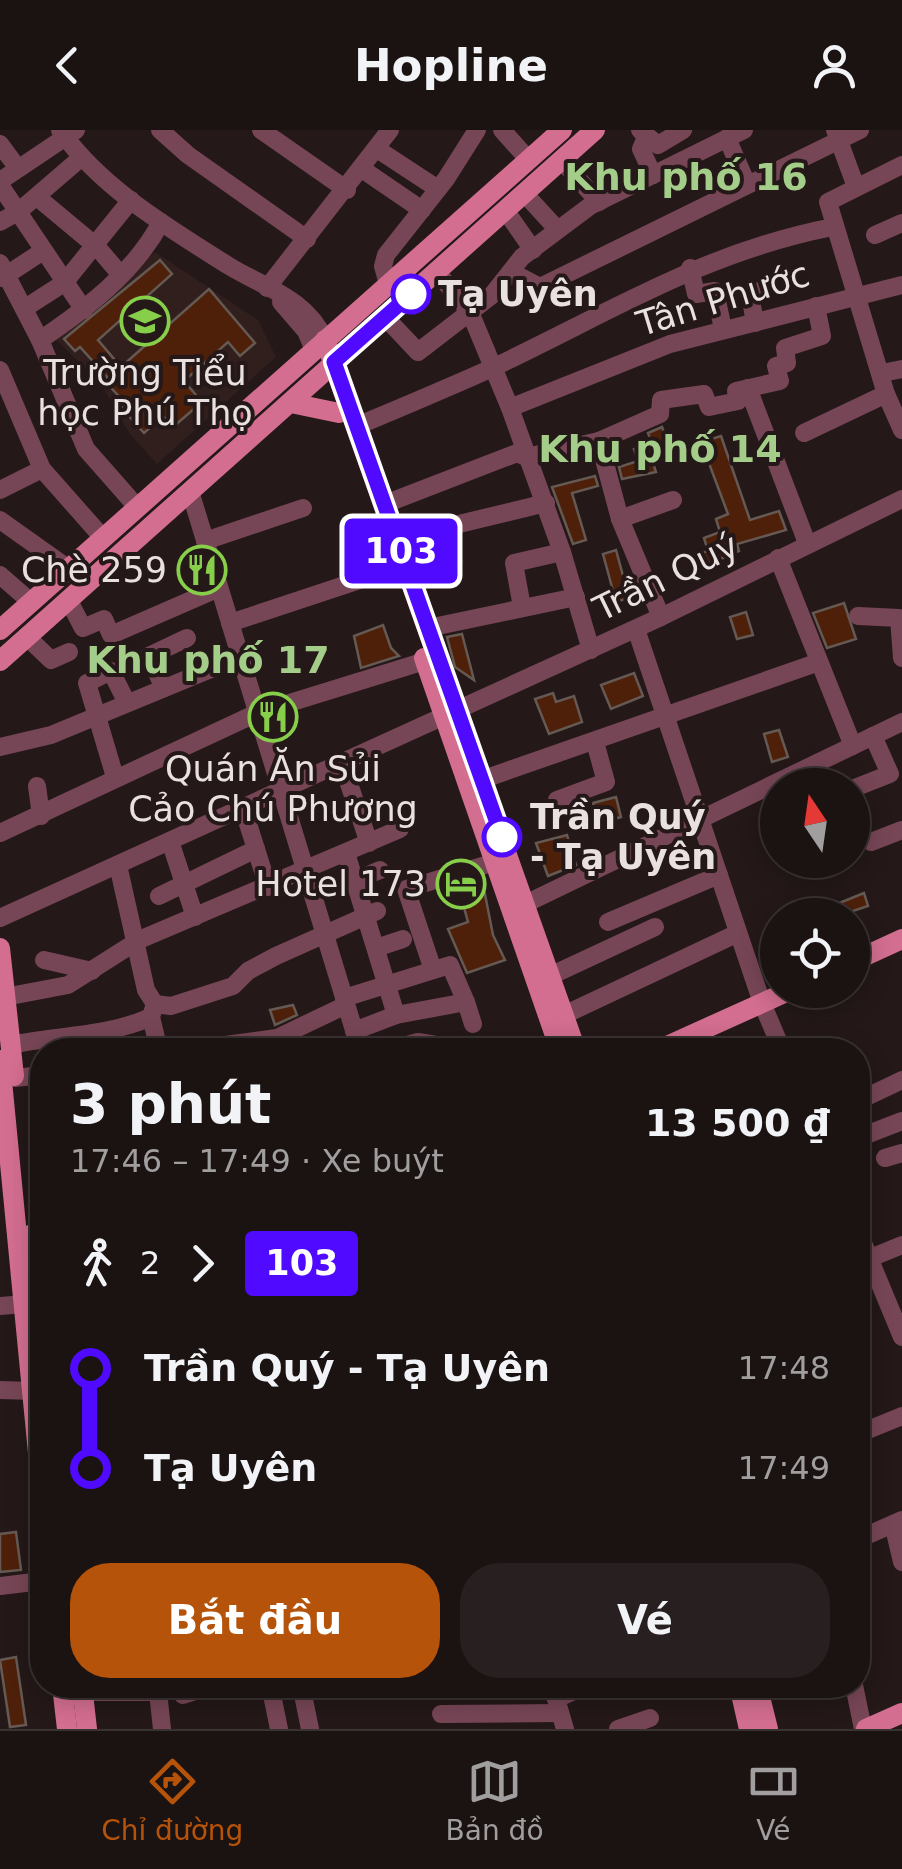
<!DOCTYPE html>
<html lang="vi">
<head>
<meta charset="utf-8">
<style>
  :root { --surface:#1b1212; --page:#282020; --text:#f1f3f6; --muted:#a09e9f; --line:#393232; --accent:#b45309 }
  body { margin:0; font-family:"DejaVu Sans",sans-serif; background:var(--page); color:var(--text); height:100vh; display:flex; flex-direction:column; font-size:38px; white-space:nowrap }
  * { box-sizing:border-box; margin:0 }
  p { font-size:32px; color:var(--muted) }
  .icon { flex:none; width:55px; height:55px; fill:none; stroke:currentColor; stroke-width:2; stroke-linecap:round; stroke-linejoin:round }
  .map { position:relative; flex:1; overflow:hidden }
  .sheet { position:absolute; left:30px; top:908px; width:840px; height:660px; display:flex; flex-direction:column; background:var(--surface); border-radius:40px; box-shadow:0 5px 25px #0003,0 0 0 2px var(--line) }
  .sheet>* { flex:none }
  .badge { padding:0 20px; border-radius:8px; font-size:35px; line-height:65px }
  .needle { width:65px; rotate:347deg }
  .buttons { position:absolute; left:760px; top:638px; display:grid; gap:20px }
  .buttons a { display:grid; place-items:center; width:110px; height:110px; border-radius:50%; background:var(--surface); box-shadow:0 5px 25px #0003,0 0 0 2px var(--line); font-size:50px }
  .map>.badge { position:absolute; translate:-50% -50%; box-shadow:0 0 0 5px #fff }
  .legs { display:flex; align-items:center; gap:15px; height:110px; padding:0 40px; font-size:32px }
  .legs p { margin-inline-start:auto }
  .head { display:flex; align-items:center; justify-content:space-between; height:170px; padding:0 40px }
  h1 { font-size:55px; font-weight:800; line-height:75px }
  .button { display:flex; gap:20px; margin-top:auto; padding:20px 40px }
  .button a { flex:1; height:115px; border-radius:40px; background:var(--accent); color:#fff; font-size:40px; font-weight:800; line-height:115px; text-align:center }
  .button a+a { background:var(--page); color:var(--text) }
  ul { padding:0 40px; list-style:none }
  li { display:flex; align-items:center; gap:35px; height:100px; font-size:38px }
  li i { display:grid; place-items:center; width:15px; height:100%; margin:0 12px; background:currentColor }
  li i::after { content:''; width:25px; height:25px; margin:-12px; border:8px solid; border-radius:50%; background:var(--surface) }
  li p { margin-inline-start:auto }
  li:first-child i { background:linear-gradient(#0000 50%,currentColor 0) }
  li:last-child i { background:linear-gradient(currentColor 50%,#0000 0) }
  header { display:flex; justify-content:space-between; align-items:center; height:130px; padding:0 40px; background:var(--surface); font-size:45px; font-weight:800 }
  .tabs { display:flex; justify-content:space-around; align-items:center; height:140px; border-top:2px solid var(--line); background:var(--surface); font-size:28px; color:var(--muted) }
  .tabs a { display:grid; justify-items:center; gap:5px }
  .tabs .active { color:var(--accent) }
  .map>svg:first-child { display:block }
  .built { fill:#311f1e }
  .building { fill:#4e200a; stroke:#655953; stroke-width:2.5 }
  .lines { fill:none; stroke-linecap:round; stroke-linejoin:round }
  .minor { stroke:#774656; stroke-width:18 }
  .major { stroke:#d36e90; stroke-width:20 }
  .line-1-casing { stroke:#fff; stroke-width:22 }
  .line-1 { stroke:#4f0aff; stroke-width:15 }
  .stop-1-dot { fill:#fff; stroke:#4f0aff; stroke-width:5 }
  .labels { text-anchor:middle; stroke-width:8; stroke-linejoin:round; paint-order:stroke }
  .stop-label { font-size:35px; font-weight:bold; fill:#e9e0e0; stroke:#241818; text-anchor:start }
  .street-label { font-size:35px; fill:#e9e0e0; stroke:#241818 }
  .poi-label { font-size:35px; fill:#e9e0e0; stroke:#241818 }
  .neighbourhood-label { font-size:38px; font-weight:bold; fill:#a5cd8a; stroke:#241818 }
</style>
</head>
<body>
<header><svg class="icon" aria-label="back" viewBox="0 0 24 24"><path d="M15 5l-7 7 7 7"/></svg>Hopline<svg class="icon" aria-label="person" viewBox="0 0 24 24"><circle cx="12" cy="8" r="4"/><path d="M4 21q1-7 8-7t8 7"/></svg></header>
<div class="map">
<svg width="902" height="1599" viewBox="0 0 902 1599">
  <rect width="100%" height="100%" fill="#241818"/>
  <!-- built -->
  <path class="built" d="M155,122L258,190L276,227L157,334L129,303L100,252L56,210Z"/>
  <!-- building -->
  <g class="building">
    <path d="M160,130L172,144L98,210L121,237L209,159L255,213L240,226L228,212L184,251L202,272L173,297L163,286L144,303L121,277L125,273L104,250L107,247L80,217L75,221L64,209Z"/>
    <path d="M662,297L673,325L653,333L656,342L622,349L619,337L638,331L634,319L652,314L648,303Z"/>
    <path d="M721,306L750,390L779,381L786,400L737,414L739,421L704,436L699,424L708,421L704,408L720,402L716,389L728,384L701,312Z"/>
    <path d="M595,346L598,356L572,363L586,410L573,414L552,357Z"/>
    <path d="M455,408L461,431L435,435L431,415Z"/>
    <path d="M616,420L629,468L616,472L603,424Z"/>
    <path d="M844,473L856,509L827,518L813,483Z"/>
    <path d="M746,482L753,505L737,509L730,487Z"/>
    <path d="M383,495L391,518L399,526L361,538L354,506Z"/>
    <path d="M462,504L474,550L455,537L447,507Z"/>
    <path d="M634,543L643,566L611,579L601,555Z"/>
    <path d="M553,563L556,572L574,566L582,592L549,604L535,569Z"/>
    <path d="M779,600L788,627L772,632L764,604Z"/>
    <path d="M616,667L621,687L599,693L593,673Z"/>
    <path d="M567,705L576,735L548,746L536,713Z"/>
    <path d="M482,749L493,805L505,830L467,843L448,799L468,792L458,756Z"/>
    <path d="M864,763L868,776L841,785H810Z"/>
    <path d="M293,875L297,885L275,895L270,880Z"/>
    <path d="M16,1402L21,1440L0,1442V1404Z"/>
    <path d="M16,1527L26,1595L10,1597L0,1530Z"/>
  </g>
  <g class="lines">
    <!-- minor -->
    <g class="minor">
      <path d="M60,0C102,59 169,98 229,136C265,158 306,168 325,210"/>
      <path d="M160,0L188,25L307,109"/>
      <path d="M261,0L347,60"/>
      <path d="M502,0L528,29"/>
      <path d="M640,0L658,15L683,0"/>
      <path d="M835,0L856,57"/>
      <path d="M646,7L641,19L653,45"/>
      <path d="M727,8L747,54"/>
      <path d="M0,14L17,37"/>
      <path d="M377,19L438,59"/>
      <path d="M561,30L599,72"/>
      <path d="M902,35L828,72L886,264L902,300"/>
      <path d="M362,39L422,80"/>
      <path d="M0,51L76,0"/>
      <path d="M0,55L84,180"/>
      <path d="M524,63L557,99"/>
      <path d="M37,67L97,117L120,144"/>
      <path d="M505,80L533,120"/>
      <path d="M0,92L18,82L82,27"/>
      <path d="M875,105L902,93"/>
      <path d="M0,133L40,210L86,319L137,377"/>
      <path d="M690,138L696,164L715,161L723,199"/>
      <path d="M436,141L470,182L510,278L562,422L591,520"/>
      <path d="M511,142L540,157L860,0"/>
      <path d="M2,148L43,121"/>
      <path d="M388,154L383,136L386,125L446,49L477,0"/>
      <path d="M267,158L390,0"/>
      <path d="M281,172L306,201L314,220"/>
      <path d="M25,178L64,153L131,70"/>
      <path d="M385,187L418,222L492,165L522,127L590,76L744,0"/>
      <path d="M755,193L750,164L766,159"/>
      <path d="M40,210C86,179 135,142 161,92"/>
      <path d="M0,240L42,339L103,408"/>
      <path d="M882,243L902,239"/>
      <path d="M748,258L807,413"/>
      <path d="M510,278L670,214L902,155"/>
      <path d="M357,296C402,277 448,258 492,238C609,183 704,122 833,97"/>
      <path d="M804,303L886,264"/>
      <path d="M0,360L42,339"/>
      <path d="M190,361L360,920"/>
      <path d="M385,374L517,323L526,327L599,311"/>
      <path d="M620,389L673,370"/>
      <path d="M0,390L69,439"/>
      <path d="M397,409L546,373"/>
      <path d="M205,411L303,378"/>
      <path d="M778,428L853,616"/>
      <path d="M0,445L31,472"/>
      <path d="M68,469L83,498L104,489L111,505L219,458"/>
      <path d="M522,477L514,433L562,422"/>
      <path d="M858,486L899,488L902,528"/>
      <path d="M661,487L620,389L599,311L660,284L661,270L704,264L709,277L738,271L736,261L780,251L776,236L787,233L785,218L822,206L816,176"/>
      <path d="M230,493L393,439"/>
      <path d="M428,498L576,467"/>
      <path d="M636,499L762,873L782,920"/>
      <path d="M27,507L51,530L69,522"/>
      <path d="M164,558L149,526L187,508"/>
      <path d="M457,580L661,487L902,369"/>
      <path d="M0,617L51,605L240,527"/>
      <path d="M342,633L369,713"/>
      <path d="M115,647L87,553L111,541L127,573"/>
      <path d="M481,650L819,532"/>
      <path d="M37,656L41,686"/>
      <path d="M852,659L890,644L873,606"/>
      <path d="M557,670L606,652L595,612"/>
      <path d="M243,678L268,757"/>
      <path d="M0,703L257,583L425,531"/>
      <path d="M170,711L195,787"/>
      <path d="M871,712L902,700"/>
      <path d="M346,723L396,885"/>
      <path d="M118,735L146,860L155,874L151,887L159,920"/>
      <path d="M354,751L380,740"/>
      <path d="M159,766L256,719"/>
      <path d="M525,774L902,592"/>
      <path d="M0,788L444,586"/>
      <path d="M608,792L719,745"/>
      <path d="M376,818L403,809"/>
      <path d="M44,830L92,841"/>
      <path d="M433,840L406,759L495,732"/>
      <path d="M550,846L655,797"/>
      <path d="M0,868L68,855L139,810L400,699"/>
      <path d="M344,868L450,835L466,872"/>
      <path d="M155,874L171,876L233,856L248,841L276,826L377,781"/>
      <path d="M564,885L738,803"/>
      <path d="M354,901L396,885L466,872L473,894"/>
      <path d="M11,915C58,905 106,907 151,887"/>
      <path d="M188,920L277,908L346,875"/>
      <path d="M389,920L418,912L442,916"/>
      <path d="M15,948L42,945"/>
      <path d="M858,971L902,950"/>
      <path d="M858,1008L902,991"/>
      <path d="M885,1028L902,1023"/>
      <path d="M858,1101L902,1207"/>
      <path d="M858,1133L902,1115"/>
      <path d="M0,1176L25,1174"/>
      <path d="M0,1260L33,1261"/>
      <path d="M858,1304L902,1286"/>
      <path d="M893,1394L902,1432"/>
      <path d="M868,1405L902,1390"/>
      <path d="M0,1456L42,1451"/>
      <path d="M270,1555L279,1599"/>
      <path d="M301,1555L310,1599"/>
      <path d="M552,1555L565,1599"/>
      <path d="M854,1555L863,1599"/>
      <path d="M83,1562H158L162,1599"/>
      <path d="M183,1565L214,1555"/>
      <path d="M556,1569L587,1555"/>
      <path d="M441,1584L560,1583"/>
      <path d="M618,1599L650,1588"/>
    </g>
    <!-- major -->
    <g class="major">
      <path d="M325,210L576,920"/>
      <path d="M291,273L339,283"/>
      <path d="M0,500L562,0"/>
      <path d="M424,528L560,920"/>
      <path d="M0,531L595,0"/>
      <path d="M0,818L14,946"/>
      <path d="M852,832L902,809"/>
      <path d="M658,920L791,860"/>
      <path d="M0,930L42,1364"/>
      <path d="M32,1104L42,1197"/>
      <path d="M62,1555L67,1599"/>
      <path d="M82,1555L87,1599"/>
      <path d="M739,1555L749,1599"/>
      <path d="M757,1555L768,1599"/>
      <path d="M866,1599L902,1583"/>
    </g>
  </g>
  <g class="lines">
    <!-- line-1 casing -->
    <g class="line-1-casing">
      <path id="line-1" d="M411,164L334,232L502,707"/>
    </g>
    <!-- line-1 -->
    <use href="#line-1" class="line-1"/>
  </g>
  <!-- icons -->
  <defs>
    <g id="school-ring" transform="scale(2.5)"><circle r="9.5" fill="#241818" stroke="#87cf4a" stroke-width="1.5"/><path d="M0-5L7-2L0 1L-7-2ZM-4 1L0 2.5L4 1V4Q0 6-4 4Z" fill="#87cf4a"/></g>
    <g id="restaurant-ring" transform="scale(2.5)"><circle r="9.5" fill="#241818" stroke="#87cf4a" stroke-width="1.5"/><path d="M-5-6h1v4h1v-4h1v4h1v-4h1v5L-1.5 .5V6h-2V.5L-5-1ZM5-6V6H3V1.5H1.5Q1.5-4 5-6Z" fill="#87cf4a"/></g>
    <g id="hotel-ring" transform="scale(2.5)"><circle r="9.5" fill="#241818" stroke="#87cf4a" stroke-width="1.5"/><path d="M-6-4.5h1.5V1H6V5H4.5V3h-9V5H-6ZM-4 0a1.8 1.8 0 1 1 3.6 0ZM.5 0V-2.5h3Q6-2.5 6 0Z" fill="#87cf4a"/></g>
  </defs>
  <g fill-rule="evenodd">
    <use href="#school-ring" x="145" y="191"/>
    <use href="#restaurant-ring" x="202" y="440"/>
    <use href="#restaurant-ring" x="273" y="587"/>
    <use href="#hotel-ring" x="461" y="754"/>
  </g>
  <!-- markers -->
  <g class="stop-1-dot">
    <circle cx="411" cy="164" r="18"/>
    <circle cx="502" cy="707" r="18"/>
  </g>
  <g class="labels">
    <!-- stop labels -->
    <g class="stop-label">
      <text x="438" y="176">Tạ Uyên</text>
      <text x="530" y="699">Trần Quý<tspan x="530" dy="40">- Tạ Uyên</tspan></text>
    </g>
    <!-- street labels -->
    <g class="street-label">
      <text transform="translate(723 169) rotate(-17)" y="12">Tân Phước</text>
      <text transform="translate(666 447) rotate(-26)" y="12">Trần Quý</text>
    </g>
    <!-- poi labels -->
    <g class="poi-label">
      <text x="145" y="255">Trường Tiểu<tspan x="145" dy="40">học Phú Thọ</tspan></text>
      <text x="167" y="452" text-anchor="end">Chè 259</text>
      <text x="273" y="651">Quán Ăn Sủi<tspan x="273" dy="40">Cảo Chú Phương</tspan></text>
      <text x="426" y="766" text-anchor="end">Hotel 173</text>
    </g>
    <!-- neighbourhood labels -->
    <g class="neighbourhood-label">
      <text x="686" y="60">Khu phố 16</text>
      <text x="660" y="332">Khu phố 14</text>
      <text x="208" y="543">Khu phố 17</text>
    </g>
  </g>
</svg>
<div class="buttons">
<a><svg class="needle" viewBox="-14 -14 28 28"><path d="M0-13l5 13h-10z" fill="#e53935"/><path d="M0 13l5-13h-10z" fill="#a09e9f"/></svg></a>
<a><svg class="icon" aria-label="locate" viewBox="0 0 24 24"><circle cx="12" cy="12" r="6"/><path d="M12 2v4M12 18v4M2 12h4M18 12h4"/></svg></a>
</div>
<b class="badge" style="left:401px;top:421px;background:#4f0aff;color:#fff">103</b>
<section class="sheet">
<div class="head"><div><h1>3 phút</h1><p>17:46 – 17:49 · Xe buýt</p></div><b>13 500 ₫</b></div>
<div class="legs"><svg class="icon" aria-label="walk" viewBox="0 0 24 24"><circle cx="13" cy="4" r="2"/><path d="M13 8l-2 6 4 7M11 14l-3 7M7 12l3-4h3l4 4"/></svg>2<svg class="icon" aria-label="forward" viewBox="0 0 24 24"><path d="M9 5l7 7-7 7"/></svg><b class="badge" style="background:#4f0aff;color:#fff">103</b></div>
<ul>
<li><i style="color:#4f0aff"></i><b>Trần Quý - Tạ Uyên</b><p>17:48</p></li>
<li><i style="color:#4f0aff"></i><b>Tạ Uyên</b><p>17:49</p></li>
</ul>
<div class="button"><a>Bắt đầu</a><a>Vé</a></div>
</section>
</div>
<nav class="tabs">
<a class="active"><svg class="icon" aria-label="directions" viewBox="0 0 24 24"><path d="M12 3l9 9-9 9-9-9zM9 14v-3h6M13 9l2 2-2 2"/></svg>Chỉ đường</a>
<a><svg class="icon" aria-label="map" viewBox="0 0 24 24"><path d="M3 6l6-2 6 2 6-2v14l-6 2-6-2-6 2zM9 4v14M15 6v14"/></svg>Bản đồ</a>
<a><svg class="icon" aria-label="tickets" viewBox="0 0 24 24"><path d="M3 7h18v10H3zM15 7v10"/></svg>Vé</a>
</nav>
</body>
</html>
